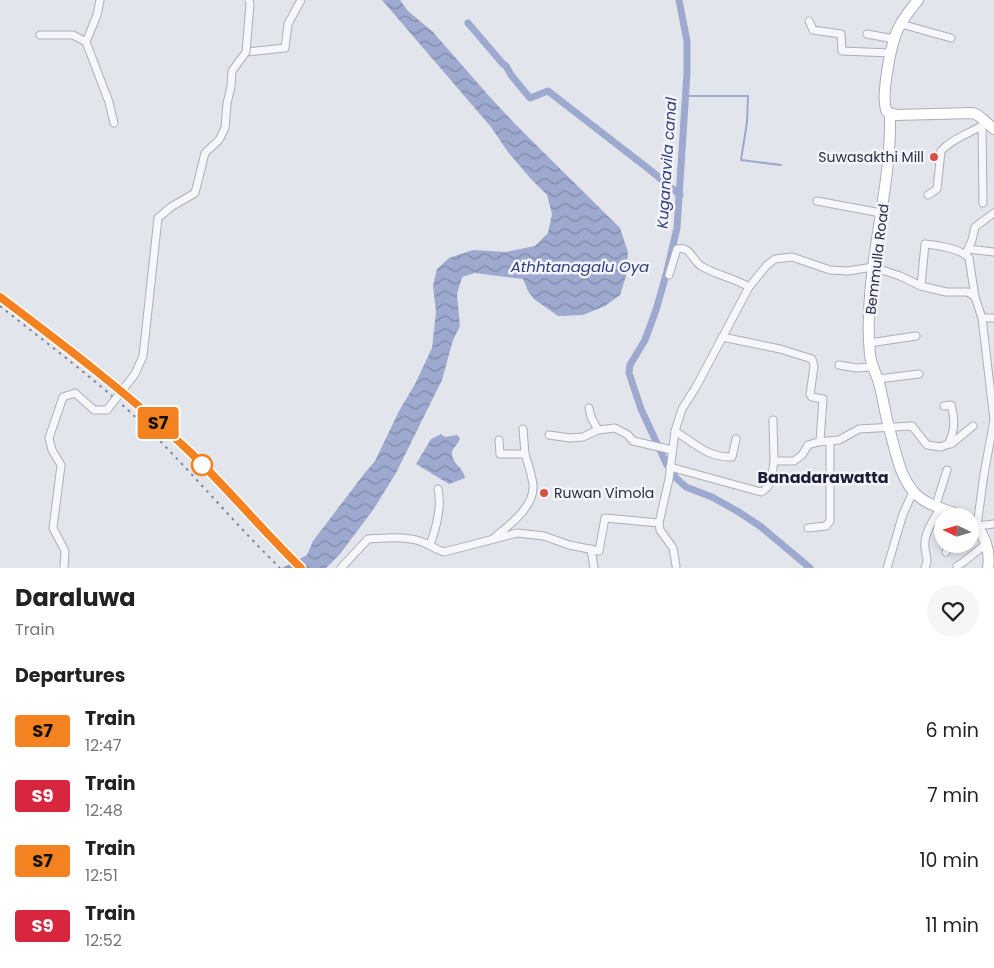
<!DOCTYPE html>
<html lang="en">
<head>
<meta charset="utf-8">
<style>
  :root { --surface:#fff; --page:#f6f6f6; --text:#222; --muted:#767676 }
  body { margin:0; font-family:Poppins,sans-serif; background:var(--page); color:var(--text); height:100vh; display:flex; flex-direction:column; font-size:19px; white-space:nowrap }
  * { box-sizing:border-box; margin:0 }
  p { font-size:16px; color:var(--muted) }
  .icon { flex:none; width:28px; height:28px; fill:none; stroke:currentColor; stroke-width:2; stroke-linecap:round; stroke-linejoin:round }
  .map { position:relative; height:568px; overflow:hidden }
  .side { display:flex; flex-direction:column; background:var(--surface); flex:1 }
  .side>* { flex:none }
  .badge { padding:0 10px; border-radius:4px; font-size:18px; line-height:32px }
  .needle { width:32px; rotate:275deg }
  .tools { position:absolute; left:934px; top:508px; display:grid; gap:10px }
  .tools a { display:grid; place-items:center; width:45px; height:45px; border-radius:50%; background:var(--surface); box-shadow:0 2px 8px #0003; font-size:25px }
  .map>.badge { position:absolute; translate:-50% -50%; box-shadow:0 0 0 2px #fff }
  h2 { padding:0 15px; font-size:19px; line-height:45px }
  .round { display:grid; place-items:center; flex:none; width:52px; height:52px; border-radius:26px; background:var(--page) }
  .headline { display:flex; align-items:center; justify-content:space-between; height:85px; padding:0 15px }
  h1 { font-size:24px; font-weight:700; line-height:38px }
  ul { padding:0; list-style:none }
  li { display:flex; align-items:center; gap:15px; height:65px; padding:0 15px }
  li div { flex:1 }
  li b { display:block; font-size:19px }
  li em { font-style:normal }
  li .badge { min-width:55px; font-weight:700; text-align:center }
  .map>svg:first-child { display:block }
  .water { fill:url(#water-waves) }
  .lines { fill:none; stroke-linecap:round; stroke-linejoin:round }
  .stream { stroke:#9da9ce; stroke-width:2 }
  .canal { stroke:#9da9ce; stroke-width:7 }
  .street-casing { stroke:#acaeba; stroke-width:9 }
  .secondary-casing { stroke:#acaeba; stroke-width:12 }
  .street { stroke:#f6f7fa; stroke-width:7 }
  .secondary { stroke:#fff; stroke-width:10 }
  .rail { stroke:#7c7f97; stroke-width:2; stroke-dasharray:2.5 5; stroke-linecap:butt }
  .street-bridge-casing { stroke:#acaeba; stroke-width:9; stroke-linecap:butt }
  .street-bridge { stroke:#f6f7fa; stroke-width:7 }
  .line-casing { stroke:#fff; stroke-width:11 }
  .line { stroke:#f58220; stroke-width:8 }
  .poi-dot { fill:#d65143; stroke:#f3f4f9; stroke-width:2 }
  .stop-dot { fill:#fff; stroke:#f58220; stroke-width:2.5 }
  .labels { text-anchor:middle; stroke-width:5; stroke-linejoin:round; paint-order:stroke }
  .poi-label { font-size:14px; fill:#2a2d46; stroke:#f3f4f9; text-anchor:end }
  .street-label { font-size:14px; fill:#2a2d46; stroke:#f3f4f9 }
  .water-label { font-size:15px; font-style:italic; fill:#31407c; stroke:#f3f4f9 }
  .quarter-label { font-size:16px; font-weight:bold; fill:#1c1e37; stroke:#f3f4f9 }
</style>
</head>
<body>
<div class="map">
<svg width="994" height="568" viewBox="0 0 994 568">
  <defs>
    <pattern id="water-waves" width="16" height="10" patternUnits="userSpaceOnUse" patternTransform="scale(1.25)"><rect width="16" height="10" fill="#9da9ce"/><path d="M0 5q4-4 8 0t8 0" fill="none" stroke="#808aa9"/></pattern>
  </defs>
  <rect width="100%" height="100%" fill="#e3e5ec"/>
  <!-- water -->
  <g class="water">
    <path d="M382,0H400L408,11L433,32L489,96L516,125L620,228L628,252L626,276L620,295L605,306L583,315L558,316L534,299L528,291L523,279L475,273L462,277L457,294L460,326L453,340L442,380L396,473L373,510L340,554L326,568H282L307,555L313,541L364,474L375,461L399,411L415,384L432,348L436,312L433,286L437,269L449,258L473,250L506,252L535,246L548,233L552,214L547,195L531,179L508,152L491,127Z"/>
    <path d="M441,434L445,437L457,435L460,438C459,444 453,447 452,452C451,463 464,468 465,478L449,484L416,464L431,439Z"/>
  </g>
  <g class="lines">
    <!-- stream -->
    <path class="stream" d="M685,96H748L747,122L741,160L781,165"/>
    <!-- canal -->
    <g class="canal">
      <path d="M679,0L687,41V73L677,228L666,275L656,310L645,340L630,365L629,373L641,409L667,465L676,478L686,487L712,497L737,511L760,526L810,568"/>
      <path d="M468,23L503,64L506,66L511,75L530,98L548,91L650,170L680,195"/>
    </g>
    <!-- street casing -->
    <g class="street-casing">
      <g id="street">
        <path d="M809,21L813,30L841,34L842,51L891,53"/>
        <path d="M901,24L951,38"/>
        <path d="M867,34L894,39"/>
        <path d="M40,35H73L86,42L109,102L114,123"/>
        <path d="M86,42L97,15L100,0"/>
        <path d="M246,52L285,48L288,24L301,0"/>
        <path d="M982,126L983,203"/>
        <path d="M928,195L937,189L941,151C952,138 972,133 986,123"/>
        <path d="M817,201L881,213"/>
        <path d="M968,249L994,252"/>
        <path d="M966,254L972,240L975,227L994,213"/>
        <path d="M669,275L677,249C691,246 691,259 701,266C716,275 734,278 749,287"/>
        <path d="M921,286L925,244C937,245 962,249 969,258L975,297"/>
        <path d="M722,337L780,349L812,359L814,366L810,395L812,397L823,399L820,441"/>
        <path d="M869,343L916,336"/>
        <path d="M839,365L856,368L872,367"/>
        <path d="M878,379L919,374"/>
        <path d="M589,408L591,417L598,430"/>
        <path d="M773,420L774,461"/>
        <path d="M994,420L984,474L977,526L994,524"/>
        <path d="M994,420L982,318H994"/>
        <path d="M523,429L525,454"/>
        <path d="M675,431C694,443 708,458 732,457L736,439"/>
        <path d="M549,435L570,438L583,437L598,430L615,428L628,435L633,441L672,450"/>
        <path d="M948,444H951L973,426"/>
        <path d="M670,467L761,492C773,486 772,473 774,461H794L802,455L808,445L818,442L839,440L859,429L912,426L927,445L941,447L948,444C955,432 955,418 951,405L944,406"/>
        <path d="M936,505L947,470"/>
        <path d="M808,528L826,526L830,521V441"/>
        <path d="M494,538C508,526 535,507 533,485C532,475 528,464 525,454H500L499,440"/>
        <path d="M427,544L431,542C437,525 442,506 438,489"/>
        <path d="M591,549L594,568"/>
        <path d="M946,552L950,544"/>
        <path d="M676,566L673,548L660,530L659,523L669,479L675,431L682,409L696,387L749,287L767,265L775,259L792,257L830,270L848,271L873,267L900,276L921,286L946,292H968L975,297L982,318"/>
        <path d="M957,566L962,563L986,544"/>
        <path d="M341,568L368,539C387,538 409,535 427,544C433,547 437,550 444,552L517,533L544,536L569,545L599,551L605,518L659,523"/>
        <path d="M887,568L903,514L913,492"/>
        <path d="M925,568C929,558 926,558 925,548C923,534 934,519 941,507"/>
      </g>
    </g>
    <!-- secondary casing -->
    <g class="secondary-casing">
      <g id="secondary">
        <path d="M918,0C911,9 903,18 898,29C891,44 880,98 887,112L896,115L973,113L979,116L994,129"/>
        <path d="M890,114C892,195 862,274 870,355C871,365 876,373 879,383C883,398 885,413 889,428C895,448 899,475 913,491C924,505 947,510 963,516"/>
        <path d="M970,520C984,531 991,551 988,568"/>
      </g>
    </g>
    <!-- street -->
    <use href="#street" class="street"/>
    <!-- secondary -->
    <use href="#secondary" class="secondary"/>
    <!-- rail -->
    <g class="rail">
      <path d="M0,297C65,346 131,396 191,453C229,490 263,531 301,568"/>
      <path d="M0,306C49,345 99,382 144,425C191,471 233,522 280,568"/>
    </g>
    <!-- street-bridge casing -->
    <g class="street-bridge-casing">
      <path id="street-bridge" d="M64,568L65,551L53,528L61,465L52,450L49,438L63,397L75,393L94,410H107L135,374L143,356L158,218L171,207L195,193L205,153L219,140L225,128L227,103L231,87L232,71L246,52L250,4L249,0"/>
    </g>
    <!-- street-bridge -->
    <use href="#street-bridge" class="street-bridge"/>
  </g>
  <g class="lines">
    <!-- line casing -->
    <g class="line-casing">
      <path id="line" d="M0,297C65,346 131,396 191,453C229,490 263,531 301,568"/>
    </g>
    <!-- line -->
    <use href="#line" class="line"/>
  </g>
  <!-- markers -->
  <g class="poi-dot">
    <circle cx="934" cy="157" r="5"/>
    <circle cx="544" cy="493" r="5"/>
  </g>
  <circle class="stop-dot" cx="202" cy="465" r="10"/>
  <g class="labels">
    <!-- poi labels -->
    <g class="poi-label">
      <text x="924" y="162">Suwasakthi Mill</text>
      <text x="554" y="498" text-anchor="start">Ruwan Vimola</text>
    </g>
    <!-- street labels -->
    <g class="street-label">
      <text transform="translate(877 259) rotate(-83)" y="5">Bemmulla Road</text>
    </g>
    <!-- water labels -->
    <g class="water-label">
      <text transform="translate(667 163) rotate(-86)" y="5">Kuganavila canal</text>
      <text x="580" y="272">Athhtanagalu Oya</text>
    </g>
    <!-- quarter labels -->
    <g class="quarter-label">
      <text x="823" y="483">Banadarawatta</text>
    </g>
  </g>
</svg>
<div class="tools">
<a><svg class="needle" viewBox="-14 -14 28 28"><path d="M0-13l5 13h-10z" fill="#e53935"/><path d="M0 13l5-13h-10z" fill="#767676"/></svg></a>
</div>
<b class="badge" style="left:158px;top:423px;background:#f58220;color:#111">S7</b>
</div>
<section class="side">
<div class="headline"><div><h1>Daraluwa</h1><p>Train</p></div><a class="round"><svg class="icon" aria-label="heart" viewBox="0 0 24 24"><path d="M12 20l-8-8c-3-5 5-10 8-4 3-6 11-1 8 4z"/></svg></a></div>
<h2>Departures</h2>
<ul>
<li><span class="badge" style="background:#f58220;color:#111">S7</span><div><b>Train</b><p>12:47</p></div><em>6 min</em></li>
<li><span class="badge" style="background:#d7263d;color:#fff">S9</span><div><b>Train</b><p>12:48</p></div><em>7 min</em></li>
<li><span class="badge" style="background:#f58220;color:#111">S7</span><div><b>Train</b><p>12:51</p></div><em>10 min</em></li>
<li><span class="badge" style="background:#d7263d;color:#fff">S9</span><div><b>Train</b><p>12:52</p></div><em>11 min</em></li>
</ul>
</section>
</body>
</html>
